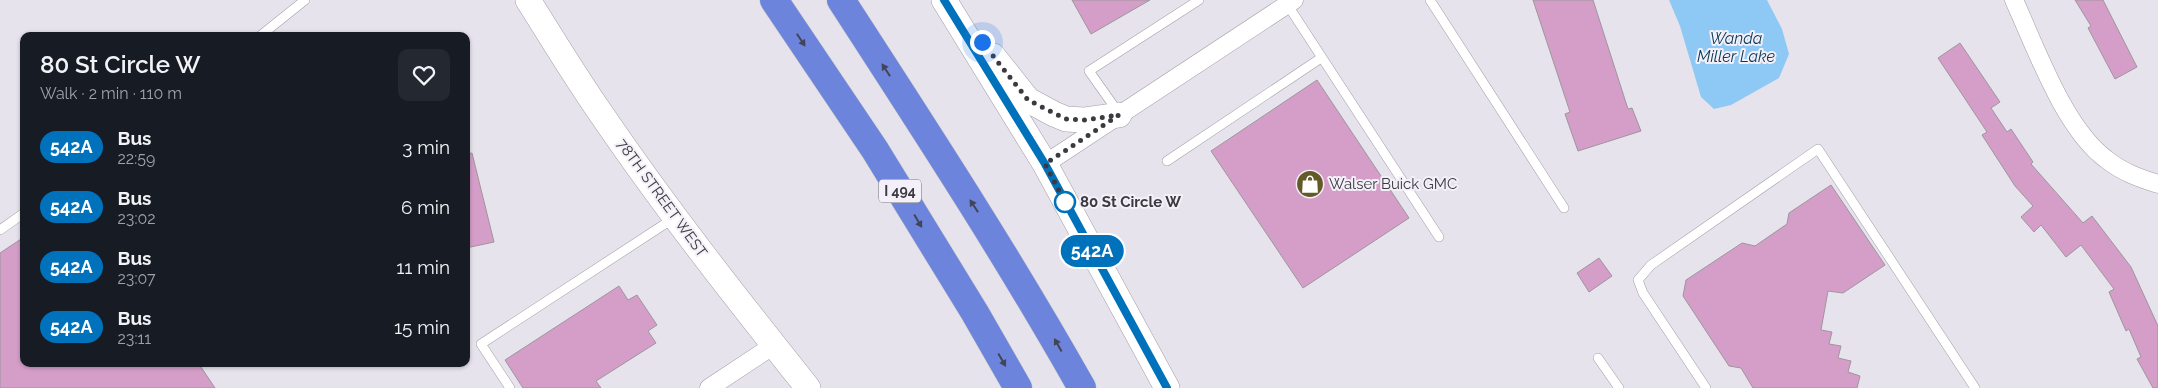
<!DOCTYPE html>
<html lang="en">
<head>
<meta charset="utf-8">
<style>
  :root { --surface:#171b24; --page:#242831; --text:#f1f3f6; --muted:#9ea1a6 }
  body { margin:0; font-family:Raleway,sans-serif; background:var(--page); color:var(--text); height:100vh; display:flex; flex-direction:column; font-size:19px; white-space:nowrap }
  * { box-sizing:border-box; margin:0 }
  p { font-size:16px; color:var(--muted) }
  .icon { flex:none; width:28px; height:28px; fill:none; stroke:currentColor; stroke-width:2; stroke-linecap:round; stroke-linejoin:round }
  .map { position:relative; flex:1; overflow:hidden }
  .panel { position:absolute; left:20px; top:32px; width:450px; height:335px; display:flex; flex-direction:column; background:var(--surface); border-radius:10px; box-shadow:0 1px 4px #0004 }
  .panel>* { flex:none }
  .badge { padding:0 10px; border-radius:16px; font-size:18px; line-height:32px }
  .you { position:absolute; width:25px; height:25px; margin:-12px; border:4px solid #fff; border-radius:50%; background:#1a73e8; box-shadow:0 0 0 8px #1a73e833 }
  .map>.badge { position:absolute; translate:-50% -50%; box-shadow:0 0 0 2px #fff }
  .round { display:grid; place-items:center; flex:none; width:52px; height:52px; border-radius:10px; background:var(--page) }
  .head { display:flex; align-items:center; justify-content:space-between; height:85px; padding:0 20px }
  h1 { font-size:24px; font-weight:600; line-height:38px }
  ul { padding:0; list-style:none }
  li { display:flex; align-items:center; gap:15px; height:60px; padding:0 20px }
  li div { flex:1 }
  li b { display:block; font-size:19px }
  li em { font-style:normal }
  li .badge { min-width:55px; font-weight:700; text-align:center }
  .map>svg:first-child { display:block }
  .water { fill:#8dc9f4 }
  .building { fill:#d49ec9; stroke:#9e969c }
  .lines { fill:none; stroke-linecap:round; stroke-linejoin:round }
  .lane-casing { stroke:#a19ea6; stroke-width:10 }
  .street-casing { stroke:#a19ea6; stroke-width:19 }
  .secondary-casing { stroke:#a19ea6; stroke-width:26 }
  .highway-casing { stroke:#c4c4c5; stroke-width:29 }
  .lane { stroke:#fff; stroke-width:9 }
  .street { stroke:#fff; stroke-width:18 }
  .secondary { stroke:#fff; stroke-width:25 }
  .highway { stroke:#6d84dc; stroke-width:28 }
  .oneway { fill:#434556 }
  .line-casing { stroke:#fff; stroke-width:11 }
  .line { stroke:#0072bc; stroke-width:8 }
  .walk { stroke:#3c3a3e; stroke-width:5; stroke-dasharray:0 9 }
  .stop-dot { fill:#fff; stroke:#0072bc; stroke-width:2.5 }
  .labels { text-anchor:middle; stroke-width:4; stroke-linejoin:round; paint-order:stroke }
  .shield { fill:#f4f0f9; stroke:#737176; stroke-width:1 }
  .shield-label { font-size:14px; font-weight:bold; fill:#3c3a3e }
  .poi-label { font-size:15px; fill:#3c3a3e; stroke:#f4f0f9; text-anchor:start }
  .street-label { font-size:15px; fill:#3c3a3e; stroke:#f4f0f9 }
  .stop-label { font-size:15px; font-weight:bold; fill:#3c3a3e; stroke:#f4f0f9; text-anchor:start }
  .water-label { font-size:16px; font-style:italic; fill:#073a56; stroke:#f4f0f9 }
</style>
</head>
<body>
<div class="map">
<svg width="2158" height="388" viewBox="0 0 2158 388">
  <rect width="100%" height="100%" fill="#e6e3ec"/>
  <!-- water -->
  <path class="water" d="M1669,0H1767L1782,29L1789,54L1779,78L1731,105L1714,109L1701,97L1680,26Z"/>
  <!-- building -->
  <g class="building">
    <path d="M1072,0H1150L1091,34Z"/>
    <path d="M1533,0H1593L1628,109L1632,108L1641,131L1578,151L1565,114L1570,112Z"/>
    <path d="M2075,0H2103L2137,67L2115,79L2088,28L2091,26Z"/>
    <path d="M1960,43L2000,102L1991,108L2007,132L2011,129L2033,162L2031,164L2083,223L2092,216L2131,267L2158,326V388H2153L2137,359L2141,357L2129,329L2126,331L2109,292L2114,289L2081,245L2066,257L2041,225L2034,232L2021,217L2033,206L2015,186L1982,135L1987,132L1938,58Z"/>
    <path d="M1317,80L1409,218L1303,288L1211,151Z"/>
    <path d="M472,153L494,242L466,248V154Z"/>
    <path d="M1831,185L1885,265L1843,293L1828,291L1821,330L1832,332L1829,344L1841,346L1838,358L1851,361L1848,372L1860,376L1857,388H1753L1741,368L1729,366L1683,296L1686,280L1742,243L1755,246L1787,224L1789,213Z"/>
    <path d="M24,237V364H199L215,388H0V253Z"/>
    <path d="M1599,258L1612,276L1589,292L1577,273Z"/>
    <path d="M619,286L628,300L637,295L657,325L648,331L656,343L596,381L601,388H523L505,360Z"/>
  </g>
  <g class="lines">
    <!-- lane casing -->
    <g class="lane-casing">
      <g id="lane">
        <path d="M1430,0L1564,208"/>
        <path d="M1287,4L1439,237"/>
        <path d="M260,36L305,0"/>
        <path d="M1118,112L1089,71L1199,0"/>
        <path d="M1167,161L1321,58"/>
        <path d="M0,230L24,213"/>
        <path d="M1598,358L1619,388"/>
        <path d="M510,388L481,344L674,218"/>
        <path d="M1706,388L1643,293L1638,280L1651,265L1818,149L1975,388"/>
      </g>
    </g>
    <!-- street casing -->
    <g class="street-casing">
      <g id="street">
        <path d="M2014,0C2036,48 2064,128 2106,159C2122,172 2139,178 2158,184"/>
        <path d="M1045,164L1294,0"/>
        <path d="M709,388L774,345"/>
      </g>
    </g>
    <!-- secondary casing -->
    <g class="secondary-casing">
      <g id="secondary">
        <path d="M528,0C552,38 576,78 602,115C666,209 737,299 808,388"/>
        <path d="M944,0L1045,164L1167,388"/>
        <path d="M993,56L1028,100L1054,114L1066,119L1084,120L1119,115"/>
      </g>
    </g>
    <!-- highway casing -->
    <g class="highway-casing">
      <g id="highway">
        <path d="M774,0L875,150L975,313L1018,388"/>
        <path d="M841,0C924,128 1007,255 1082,388"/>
      </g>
    </g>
    <!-- lane -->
    <use href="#lane" class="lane"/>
    <!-- street -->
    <use href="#street" class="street"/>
    <!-- secondary -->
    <use href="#secondary" class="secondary"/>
    <!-- highway -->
    <use href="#highway" class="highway"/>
  </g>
  <!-- one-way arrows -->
  <defs><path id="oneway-solid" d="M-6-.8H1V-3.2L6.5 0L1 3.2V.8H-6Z" transform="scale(1.25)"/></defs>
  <g class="oneway">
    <use href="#oneway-solid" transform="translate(801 40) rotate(56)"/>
    <use href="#oneway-solid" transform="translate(886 70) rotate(-123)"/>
    <use href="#oneway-solid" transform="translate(974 206) rotate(-123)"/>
    <use href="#oneway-solid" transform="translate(918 221) rotate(59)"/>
    <use href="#oneway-solid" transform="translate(1058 345) rotate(-119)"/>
    <use href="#oneway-solid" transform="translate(1002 360) rotate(60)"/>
  </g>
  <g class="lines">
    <!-- line casing -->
    <g class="line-casing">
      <path id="line" d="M944,0L1045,164L1167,388"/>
    </g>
    <!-- line -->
    <use href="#line" class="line"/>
    <!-- walk -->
    <path class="walk" d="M982,42L1028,100L1066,119L1084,120L1119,115L1045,164L1065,202"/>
  </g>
  <!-- icons -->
  <defs>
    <g id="shop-disc" transform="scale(1.4375)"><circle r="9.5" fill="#645a27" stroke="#f4f0f9"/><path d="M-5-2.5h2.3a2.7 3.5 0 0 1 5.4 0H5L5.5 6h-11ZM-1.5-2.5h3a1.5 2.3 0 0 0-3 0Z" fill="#fff"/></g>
  </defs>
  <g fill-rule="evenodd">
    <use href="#shop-disc" x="1310" y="184"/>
  </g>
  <!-- markers -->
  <circle class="stop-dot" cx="1065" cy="202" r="10"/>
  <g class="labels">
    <!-- shield labels -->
    <rect class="shield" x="879" y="179.5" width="42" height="23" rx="4"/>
    <g class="shield-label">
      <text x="900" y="196">I 494</text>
    </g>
    <!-- poi labels -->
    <g class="poi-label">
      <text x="1329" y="189">Walser Buick GMC</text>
    </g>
    <!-- street labels -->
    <g class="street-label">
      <text transform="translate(662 198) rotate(54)" y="5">78TH STREET WEST</text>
    </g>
    <!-- stop labels -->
    <g class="stop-label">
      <text x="1080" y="207">80 St Circle W</text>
    </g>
    <!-- water labels -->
    <g class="water-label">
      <text x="1736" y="44">Wanda<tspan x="1736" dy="18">Miller Lake</tspan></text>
    </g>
  </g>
</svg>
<div class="you" style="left:982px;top:42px"></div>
<b class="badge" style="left:1092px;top:251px;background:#0072bc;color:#fff">542A</b>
<section class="panel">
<div class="head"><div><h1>80 St Circle W</h1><p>Walk · 2 min · 110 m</p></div><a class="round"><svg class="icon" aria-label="heart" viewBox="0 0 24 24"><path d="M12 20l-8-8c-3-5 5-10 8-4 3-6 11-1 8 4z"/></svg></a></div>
<ul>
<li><span class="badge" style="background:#0072bc;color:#fff">542A</span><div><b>Bus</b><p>22:59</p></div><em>3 min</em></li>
<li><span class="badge" style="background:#0072bc;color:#fff">542A</span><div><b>Bus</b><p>23:02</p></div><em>6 min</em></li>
<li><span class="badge" style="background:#0072bc;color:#fff">542A</span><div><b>Bus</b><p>23:07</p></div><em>11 min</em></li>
<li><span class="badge" style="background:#0072bc;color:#fff">542A</span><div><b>Bus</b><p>23:11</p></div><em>15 min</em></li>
</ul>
</section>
</div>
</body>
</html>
